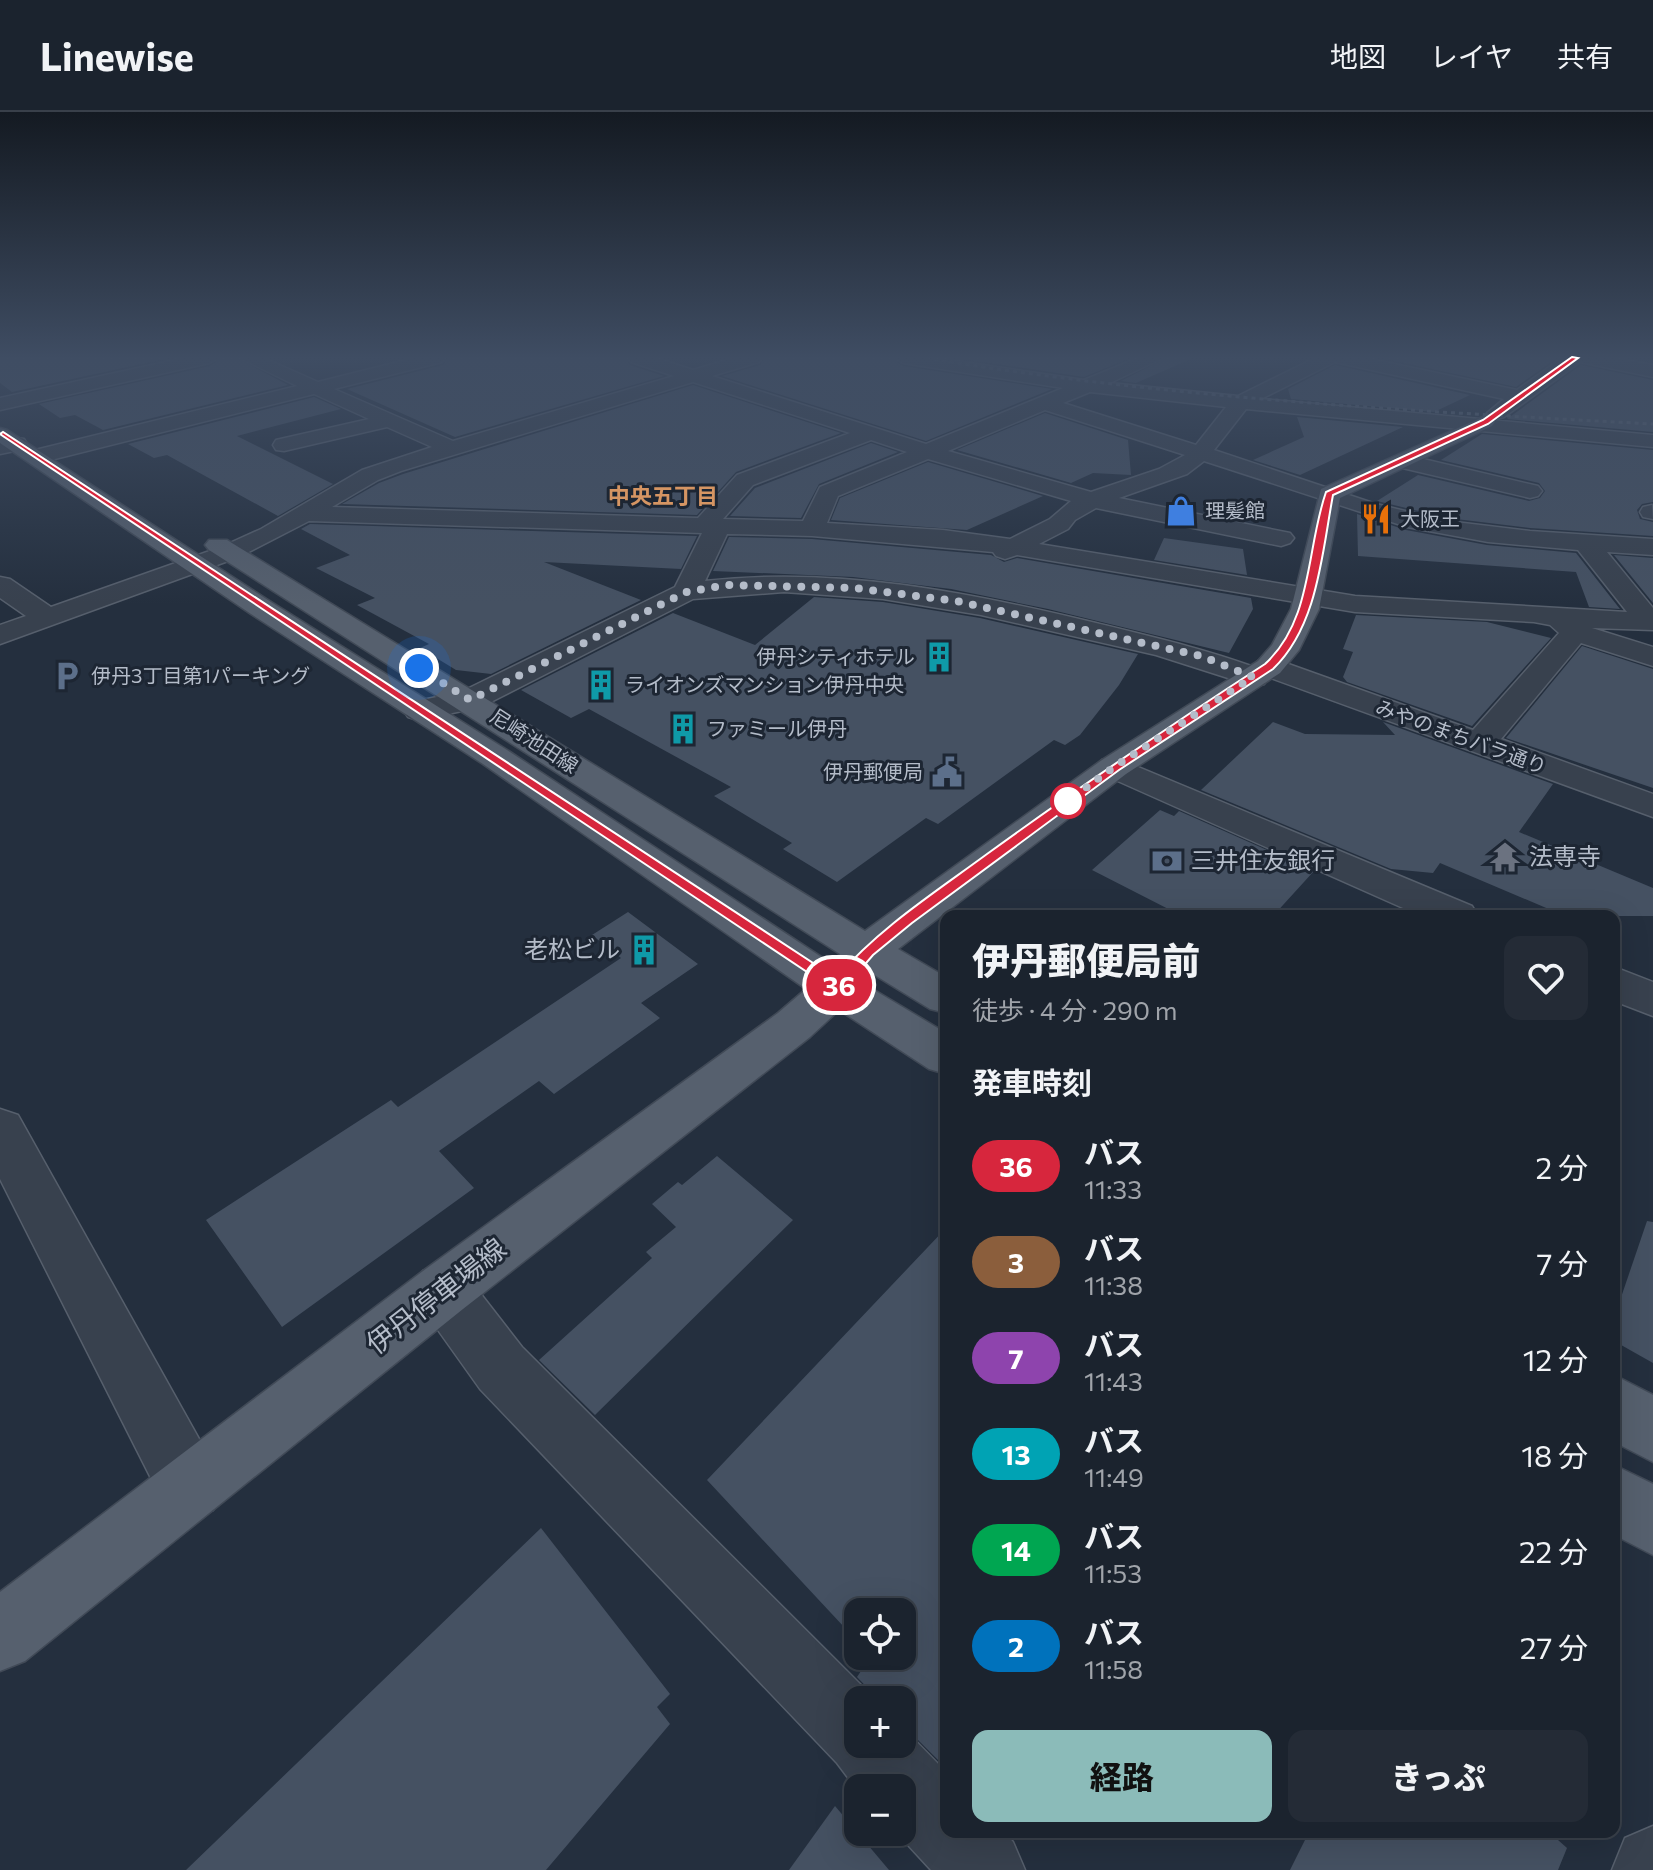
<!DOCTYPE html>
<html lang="ja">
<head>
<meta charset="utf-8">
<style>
  :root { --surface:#1b232e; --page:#242b36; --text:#f1f3f6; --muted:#a0a4aa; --line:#39404a; --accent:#8bbbb9 }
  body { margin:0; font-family:Commissioner,"Noto Sans JP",sans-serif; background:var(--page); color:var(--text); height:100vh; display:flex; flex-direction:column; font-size:30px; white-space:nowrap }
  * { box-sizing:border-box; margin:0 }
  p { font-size:26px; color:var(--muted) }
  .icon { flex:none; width:44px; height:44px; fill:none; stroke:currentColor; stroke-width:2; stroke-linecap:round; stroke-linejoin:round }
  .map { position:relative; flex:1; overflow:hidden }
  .drawer { position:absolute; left:940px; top:798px; width:680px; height:928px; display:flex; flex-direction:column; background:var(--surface); border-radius:16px; box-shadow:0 8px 32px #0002,0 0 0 2px var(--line) }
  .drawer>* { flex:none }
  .badge { padding:0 16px; border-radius:26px; font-size:28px; line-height:52px }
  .tools { position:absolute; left:844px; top:1486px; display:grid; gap:16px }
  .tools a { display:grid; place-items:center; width:72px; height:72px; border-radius:16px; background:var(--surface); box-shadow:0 8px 32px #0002,0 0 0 2px var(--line); font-size:40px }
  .you { position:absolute; width:40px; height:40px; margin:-20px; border:6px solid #fff; border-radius:50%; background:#1a73e8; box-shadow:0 0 0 12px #1a73e833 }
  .map>.badge { position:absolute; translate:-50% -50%; box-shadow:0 0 0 4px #fff }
  h2 { padding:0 32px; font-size:30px; line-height:72px }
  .round { display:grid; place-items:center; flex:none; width:84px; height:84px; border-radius:16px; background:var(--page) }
  .headline { display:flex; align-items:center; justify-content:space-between; height:136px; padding:0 32px }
  h1 { font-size:38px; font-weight:800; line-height:60px }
  .cta { display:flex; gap:16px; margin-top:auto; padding:16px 32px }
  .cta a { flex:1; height:92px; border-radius:16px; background:var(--accent); color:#111; font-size:32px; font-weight:800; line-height:92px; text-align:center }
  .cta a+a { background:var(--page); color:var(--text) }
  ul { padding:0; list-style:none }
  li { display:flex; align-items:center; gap:24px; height:96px; padding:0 32px }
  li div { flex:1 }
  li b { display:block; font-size:30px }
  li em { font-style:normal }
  li .badge { min-width:88px; font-weight:700; text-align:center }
  header { display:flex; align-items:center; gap:48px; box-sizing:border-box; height:112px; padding:0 40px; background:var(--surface); border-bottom:2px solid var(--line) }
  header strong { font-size:38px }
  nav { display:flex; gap:44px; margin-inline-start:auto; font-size:28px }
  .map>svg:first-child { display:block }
  .building { fill:#455162 }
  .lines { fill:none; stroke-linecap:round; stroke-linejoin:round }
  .minor-casing { stroke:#565f6c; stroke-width:3 }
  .major-casing { stroke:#414a57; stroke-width:3 }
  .minor { fill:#38414e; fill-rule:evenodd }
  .major { fill:#56606e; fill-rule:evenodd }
  .rail { stroke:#5a6575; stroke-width:3; stroke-dasharray:4 4; stroke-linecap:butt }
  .line { fill:#d7263d; stroke:#fff; stroke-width:2 }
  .walk { stroke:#b4bcc9; stroke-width:8; stroke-dasharray:0 14.4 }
  .stop-dot { fill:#fff; stroke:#d7263d; stroke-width:4 }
  .labels { text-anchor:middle; stroke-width:6; stroke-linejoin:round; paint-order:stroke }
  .far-poi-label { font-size:20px; fill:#b4bcc9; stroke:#1d2633; text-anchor:start }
  .far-street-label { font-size:20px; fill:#b4bcc9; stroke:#1d2633 }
  .far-neighbourhood-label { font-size:22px; font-weight:bold; fill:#d59563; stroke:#1d2633 }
  .poi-label { font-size:24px; fill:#b4bcc9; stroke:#1d2633; text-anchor:start }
  .near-street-label { font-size:28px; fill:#b4bcc9; stroke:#1d2633 }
</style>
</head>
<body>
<header>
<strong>Linewise</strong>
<nav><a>地図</a><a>レイヤ</a><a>共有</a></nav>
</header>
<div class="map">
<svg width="1653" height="1758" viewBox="0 0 1653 1758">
  <rect width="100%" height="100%" fill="#242f3e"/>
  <!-- building -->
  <g class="building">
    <path d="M0,246H169L12,280L0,271Z"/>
    <path d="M221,246H237L288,273L103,318L75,303L60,306L39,292L210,254Z"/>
    <path d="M448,246H625L630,253L664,264L455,325L347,277L443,253Z"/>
    <path d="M765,246H891L903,254L1052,277L926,329L722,264L760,253Z"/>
    <path d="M957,246H1130L1084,265Z"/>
    <path d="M1166,246H1193L1136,271L1121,269Z"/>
    <path d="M1381,246H1557L1516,275Z"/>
    <path d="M1335,253L1470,283L1434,300L1291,287L1288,277Z"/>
    <path d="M1581,253L1653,268V320L1507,307Z"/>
    <path d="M693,273L841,321L736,360L697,403L342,392L379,371L403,362Z"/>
    <path d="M314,285L341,297L237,324L333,372L278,404L167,343L154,346L128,332Z"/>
    <path d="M1045,301L1128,328L1131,363L1093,361L1071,371L957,338Z"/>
    <path d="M1297,305L1403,315L1300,363L1253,348L1304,325Z"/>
    <path d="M1482,322L1653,338V390L1642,392L1637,398L1640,407L1653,410V424L1530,416L1448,406L1377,389L1418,363L1529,389L1540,386L1545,379L1539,371L1441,348Z"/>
    <path d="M871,331L898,340L819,372L801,406L730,404L755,376Z"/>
    <path d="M928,350L1043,384L967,418L831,408L840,386Z"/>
    <path d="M1357,402L1406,418L1487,433L1576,441L1620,497L1589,495L1576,460L1358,444Z"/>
    <path d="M310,412L697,424L681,457L544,450L641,488L491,562L456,558L420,536L429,532L357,493L375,486L316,456L350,443L301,417Z"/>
    <path d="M729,425L812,427L991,443L1004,450L1017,446L1251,486L1253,497L1229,541L1048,497L951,477L853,465L713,459Z"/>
    <path d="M1164,426L1243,437L1247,463L1154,448Z"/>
    <path d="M1614,443L1653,446V491Z"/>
    <path d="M814,485L883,490L980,506L1138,542L1119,573L1080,623L1065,633L1054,628L938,712L926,706L837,770L783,737L792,731L714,684L731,675L589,597L571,606L521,578L673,501L755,533Z"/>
    <path d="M1356,503L1487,510L1551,526L1472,614L1347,570L1343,565L1353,540L1343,537Z"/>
    <path d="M1582,534L1653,557V676L1506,626Z"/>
    <path d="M1273,610L1305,622L1395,623L1383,610L1553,672L1519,720L1653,776V804H1565L1440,751L1433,761L1391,757L1201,678Z"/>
    <path d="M1160,698L1174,704L1179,699L1314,759L1273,804H1182L1092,758Z"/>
    <path d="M628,800L698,852L641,891L660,906L554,982L539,969L439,1039L474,1076L282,1215L206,1108L391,988L398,995L621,846L592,823Z"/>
    <path d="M717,1044L793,1108L595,1303L539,1248L652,1146L646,1140L676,1115L652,1092L678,1070L682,1073Z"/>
    <path d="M1647,1109L1653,1110V1251L1614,1229V1206Z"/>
    <path d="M946,1116V1656L902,1612V1588H879L857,1565L871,1544H902V1500H858V1530L707,1368Z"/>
    <path d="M541,1416L670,1582L657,1595L670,1612L546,1758H186Z"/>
    <path d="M835,1694L889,1758H789Z"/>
    <path d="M1309,1720H1549L1567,1736L1558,1758H1290Z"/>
  </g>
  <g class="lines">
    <!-- minor casing -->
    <g class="minor-casing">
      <g id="minor">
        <path d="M184,246H218L209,251L0,298V286Z"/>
        <path d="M240,246H264L318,270L414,246H445L442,250L334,277L453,329L674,264L631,250L628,246H656L693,258L733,246H762L759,250L712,264L926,332L1063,276L903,251L894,246H936L1084,268L1138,246H1163L1110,271L1238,284L1315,246H1366L1517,278L1562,246H1614L1653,253V265L1580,250L1504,305L1497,307L1487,301L1504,287L1335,250L1261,287L1653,323V335L1246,297L1214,338L1376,392L1447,409L1530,419L1653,427V443L1607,440L1653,496V518L1592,516L1653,535V554L1581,531L1501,627L1653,682V705L1268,565L1264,572L1253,574L1156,543L981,503L883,487L784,480L693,487L481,595L419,608L408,605L403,598L408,591L461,580L675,475L702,421L309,409L239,445L0,532V513L26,504L0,486V465L10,467L51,495L221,435L261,417L362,358L432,335L387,315L284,339L276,338L273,333L276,328L369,307L314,282L35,352L24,345L27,340L297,274ZM693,270L850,321L737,363L698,406L332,395L378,368L401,359ZM1090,280L1226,295L1196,333L1063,291ZM1045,298L1185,343L1159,357L1091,380L948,339ZM871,328L907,340L820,375L803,409L723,407L753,373ZM928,347L1071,389L1050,407L1010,427L943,418L827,411L838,384ZM1204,349L1407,415L1488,430L1578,438L1627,500L1355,484L1039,432L1068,417L1075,408L1096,396L1281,434L1290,431L1294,426L1290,421L1119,386L1187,362ZM727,422L812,424L993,440L996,444L1005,447L1017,443L1355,500L1534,510L1550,513L1559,521L1473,618L1280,549L1269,546L1258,549L1254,555C1202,536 1149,524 1096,511C968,480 836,454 705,469Z"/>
        <path d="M16,326L24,327L27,332L24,337L0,342V330Z"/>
        <path d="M1402,342L1538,374L1542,379L1538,384L1530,386L1394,354L1391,349Z"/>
        <path d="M1652,393L1653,407L1643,405L1640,400L1643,395Z"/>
        <path d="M1114,645L1472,794L1478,804H1421L1102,662L1097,655L1102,648Z"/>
        <path d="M1614,855L1653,870V904L1614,889Z"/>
        <path d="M0,997L18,1003L213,1352L222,1375L213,1398L190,1407L167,1398L0,1067Z"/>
        <path d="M443,1152L463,1159L522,1235L876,1588H858V1632H902V1615L946,1660V1720H1004L1013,1730L1025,1758H931L896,1720H902V1676H858V1679L837,1651L480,1277L423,1197L415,1178L423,1159Z"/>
        <path d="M1653,1714V1758H1612L1625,1726Z"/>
      </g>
    </g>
    <!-- major casing -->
    <g class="major-casing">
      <g id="major">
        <path d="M1485,304L1492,306L1495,310L1492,314L1340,386L1319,497L1299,538L1280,561L1126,662L898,837L946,865V901L930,897L873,862L864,872L946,921V962L929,957L839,898L810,925L463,1197L25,1549L0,1559V1480L423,1159L778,901L806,877L483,652L251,502L0,331V316L7,318L271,490L507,638L832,852L840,842L209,438L205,433L209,428H227L865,819L1102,648L1258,549L1272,533L1291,497L1321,377Z"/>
        <path d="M1614,1263L1653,1283V1350L1614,1330Z"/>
        <path d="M1614,1353L1653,1372V1443L1614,1423Z"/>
      </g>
    </g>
    <!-- minor -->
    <use href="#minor" class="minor"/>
    <!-- major -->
    <use href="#major" class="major"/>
    <!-- rail -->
    <path class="rail" d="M926,246C1167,286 1409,299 1653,312"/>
  </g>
  <!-- sky -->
  <linearGradient id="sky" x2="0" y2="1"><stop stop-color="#141a22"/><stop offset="0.5" stop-color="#3f4d63"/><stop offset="1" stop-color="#3f4d63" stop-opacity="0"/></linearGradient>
  <rect width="1653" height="492" fill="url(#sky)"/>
  <!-- line -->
  <path class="line" d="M1572,245L1578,246L1488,312L1333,383C1322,441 1318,514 1273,557L1119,658L912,811L873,843L843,878L837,880L0,322L3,320L836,866C879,816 934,781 987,742C1078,676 1171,613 1265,552C1313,508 1306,437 1326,380L1483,308Z"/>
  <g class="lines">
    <!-- walk -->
    <path class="walk" d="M419,556L470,588L686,480L727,473L854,476L956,489L1201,544L1253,565L1114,655L1068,689"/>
  </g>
  <!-- icons -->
  <defs>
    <g id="shop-bare" transform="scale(2.4)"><path d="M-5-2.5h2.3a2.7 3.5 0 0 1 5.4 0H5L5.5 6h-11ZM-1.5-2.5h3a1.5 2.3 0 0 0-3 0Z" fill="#3f7fe0" stroke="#1d2633" stroke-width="2.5" paint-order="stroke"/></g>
    <g id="restaurant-bare" transform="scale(2.4)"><path d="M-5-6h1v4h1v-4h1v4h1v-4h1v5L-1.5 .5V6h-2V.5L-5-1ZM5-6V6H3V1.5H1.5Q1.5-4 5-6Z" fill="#e8710a" stroke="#1d2633" stroke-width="2.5" paint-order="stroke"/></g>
    <g id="building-bare" transform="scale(2.4)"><path d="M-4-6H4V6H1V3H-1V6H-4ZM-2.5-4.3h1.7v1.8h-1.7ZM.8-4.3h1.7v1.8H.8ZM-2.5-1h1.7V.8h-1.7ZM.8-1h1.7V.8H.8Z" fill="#0f9aa8" stroke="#1d2633" stroke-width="2.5" paint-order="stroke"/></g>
    <g id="parking-bare" transform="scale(2.4)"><path d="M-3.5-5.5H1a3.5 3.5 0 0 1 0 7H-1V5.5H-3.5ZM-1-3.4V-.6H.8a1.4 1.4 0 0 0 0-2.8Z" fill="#5c6f8a" stroke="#1d2633" stroke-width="2.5" paint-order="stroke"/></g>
    <g id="civic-bare" transform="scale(2.4)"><path d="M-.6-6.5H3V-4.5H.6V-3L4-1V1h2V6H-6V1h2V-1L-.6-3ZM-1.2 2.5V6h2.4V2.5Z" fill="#5c6f8a" stroke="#1d2633" stroke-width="2.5" paint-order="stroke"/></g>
    <g id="temple-bare" transform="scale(2.4)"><path d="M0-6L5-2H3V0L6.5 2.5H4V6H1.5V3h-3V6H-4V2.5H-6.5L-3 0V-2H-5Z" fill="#6b7280" stroke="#1d2633" stroke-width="2.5" paint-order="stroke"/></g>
    <g id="bank-bare" transform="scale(2.4)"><path d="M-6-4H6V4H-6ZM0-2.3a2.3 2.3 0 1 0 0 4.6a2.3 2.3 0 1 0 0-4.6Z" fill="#5c6f8a" stroke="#1d2633" stroke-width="2.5" paint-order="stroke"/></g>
  </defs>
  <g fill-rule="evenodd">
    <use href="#shop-bare" x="1181" y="399"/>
    <use href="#restaurant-bare" x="1376" y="407"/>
    <use href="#building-bare" x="939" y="545"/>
    <use href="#parking-bare" x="67" y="564"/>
    <use href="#building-bare" x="601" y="573"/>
    <use href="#building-bare" x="683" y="617"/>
    <use href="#civic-bare" x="947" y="660"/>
    <use href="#temple-bare" x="1505" y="745"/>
    <use href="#bank-bare" x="1167" y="749"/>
    <use href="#building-bare" x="644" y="838"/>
  </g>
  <!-- markers -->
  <circle class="stop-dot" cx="1068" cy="689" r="16"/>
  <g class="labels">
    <!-- far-poi labels -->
    <g class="far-poi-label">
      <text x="1205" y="406">理髪館</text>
      <text x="1400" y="414">大阪王</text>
      <text x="915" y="552" text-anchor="end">伊丹シティホテル</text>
      <text x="91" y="571">伊丹3丁目第1パーキング</text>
      <text x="625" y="580">ライオンズマンション伊丹中央</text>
      <text x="707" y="624">ファミール伊丹</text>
      <text x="923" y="667" text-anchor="end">伊丹郵便局</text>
    </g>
    <!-- far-street labels -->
    <g class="far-street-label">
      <text transform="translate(1461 625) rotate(20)" y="7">みやのまちバラ通り</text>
      <text transform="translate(534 629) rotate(33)" y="7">尼崎池田線</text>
    </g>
    <!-- far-neighbourhood labels -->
    <g class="far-neighbourhood-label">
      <text x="663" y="392">中央五丁目</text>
    </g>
    <!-- poi labels -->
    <g class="poi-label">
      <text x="1529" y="753">法専寺</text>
      <text x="1191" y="757">三井住友銀行</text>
      <text x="620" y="846" text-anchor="end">老松ビル</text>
    </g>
    <!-- near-street labels -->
    <g class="near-street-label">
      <text transform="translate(436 1184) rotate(-38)" y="10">伊丹停車場線</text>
    </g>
  </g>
</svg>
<div class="tools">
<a><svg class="icon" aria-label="locate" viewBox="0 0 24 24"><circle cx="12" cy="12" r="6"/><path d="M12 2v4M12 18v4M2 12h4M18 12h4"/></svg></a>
<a>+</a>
<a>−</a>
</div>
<div class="you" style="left:419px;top:556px"></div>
<b class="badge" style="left:839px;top:873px;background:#d7263d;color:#fff">36</b>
<section class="drawer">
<div class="headline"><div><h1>伊丹郵便局前</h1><p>徒歩 · 4 分 · 290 m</p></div><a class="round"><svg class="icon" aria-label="heart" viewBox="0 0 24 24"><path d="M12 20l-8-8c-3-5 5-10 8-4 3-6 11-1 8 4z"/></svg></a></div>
<h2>発車時刻</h2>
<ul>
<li><span class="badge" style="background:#d7263d;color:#fff">36</span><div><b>バス</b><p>11:33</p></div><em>2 分</em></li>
<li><span class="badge" style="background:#8b5e3c;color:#fff">3</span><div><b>バス</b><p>11:38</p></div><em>7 分</em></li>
<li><span class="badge" style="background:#8e44ad;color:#fff">7</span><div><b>バス</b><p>11:43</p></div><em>12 分</em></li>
<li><span class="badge" style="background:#00a3b4;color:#fff">13</span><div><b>バス</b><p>11:49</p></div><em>18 分</em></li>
<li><span class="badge" style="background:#00a651;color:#fff">14</span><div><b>バス</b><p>11:53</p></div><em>22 分</em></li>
<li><span class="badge" style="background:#0072bc;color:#fff">2</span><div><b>バス</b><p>11:58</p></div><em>27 分</em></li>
</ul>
<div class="cta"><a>経路</a><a>きっぷ</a></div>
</section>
</div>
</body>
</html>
